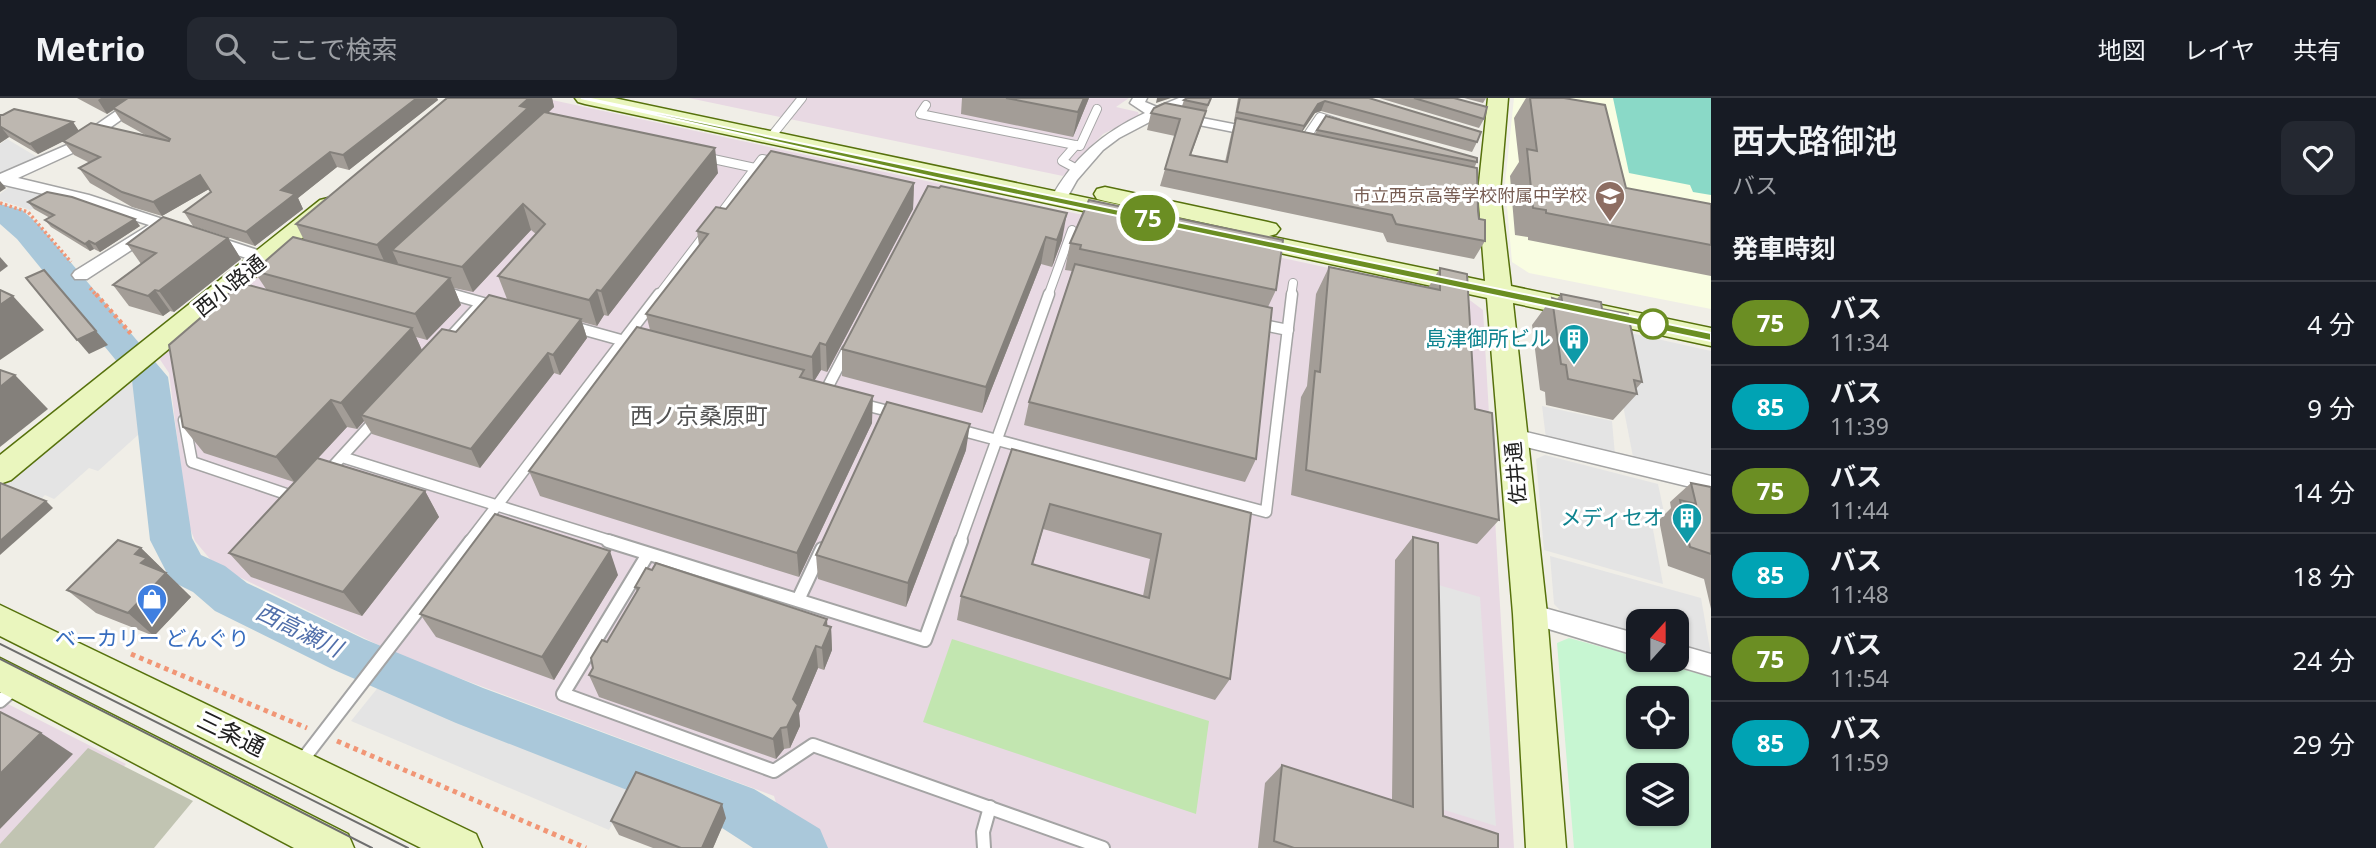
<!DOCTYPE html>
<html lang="ja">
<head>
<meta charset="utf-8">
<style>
  :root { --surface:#171b24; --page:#242831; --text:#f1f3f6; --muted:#9ea1a6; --line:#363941 }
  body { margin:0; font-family:"Noto Sans","Noto Sans JP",sans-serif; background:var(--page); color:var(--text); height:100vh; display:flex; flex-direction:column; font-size:26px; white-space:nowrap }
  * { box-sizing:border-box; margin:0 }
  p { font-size:23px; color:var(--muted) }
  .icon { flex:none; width:38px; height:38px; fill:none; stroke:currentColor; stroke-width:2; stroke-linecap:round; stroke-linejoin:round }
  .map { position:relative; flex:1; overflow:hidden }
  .panel { display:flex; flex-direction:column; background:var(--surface); width:665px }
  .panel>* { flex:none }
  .badge { padding:0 14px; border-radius:23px; font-size:24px; line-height:46px }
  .needle { width:46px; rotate:21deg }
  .tools { position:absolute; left:1626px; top:511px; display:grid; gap:14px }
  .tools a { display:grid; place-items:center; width:63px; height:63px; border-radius:14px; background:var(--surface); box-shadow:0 2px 5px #0004; font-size:35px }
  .map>.badge { position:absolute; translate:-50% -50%; box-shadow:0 0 0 4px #fff }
  h2 { padding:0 21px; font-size:26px; line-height:63px }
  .round { display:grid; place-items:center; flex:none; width:74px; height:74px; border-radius:14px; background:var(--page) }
  .headline { display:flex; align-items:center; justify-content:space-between; height:119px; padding:0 21px }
  h1 { font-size:33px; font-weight:600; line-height:52px }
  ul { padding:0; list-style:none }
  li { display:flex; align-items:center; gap:21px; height:84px; padding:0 21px; border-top:2px solid var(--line) }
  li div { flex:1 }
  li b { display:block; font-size:26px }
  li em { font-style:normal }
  li .badge { min-width:77px; font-weight:700; text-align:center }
  header { display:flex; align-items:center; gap:42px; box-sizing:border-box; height:98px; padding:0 35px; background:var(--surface); border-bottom:2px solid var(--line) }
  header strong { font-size:33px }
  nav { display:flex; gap:38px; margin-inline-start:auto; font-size:24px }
  .search { width:490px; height:63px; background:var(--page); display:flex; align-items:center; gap:18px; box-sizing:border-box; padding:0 24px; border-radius:14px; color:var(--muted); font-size:26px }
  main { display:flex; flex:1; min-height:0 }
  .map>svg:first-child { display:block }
  .industrial { fill:#e8d9e3 }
  .education { fill:#f9fde2 }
  .construction { fill:#c1c4b2 }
  .grass { fill:#c2e6b0 }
  .park { fill:#c7f6d2; fill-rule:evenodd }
  .pitch { fill:#8ad9c7 }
  .parking { fill:#e4e4e4 }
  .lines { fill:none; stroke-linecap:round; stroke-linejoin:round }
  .river { fill:#aac8da; fill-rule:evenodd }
  .lane-far2-casing { stroke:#a4a4a4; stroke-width:10 }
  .lane-far1-casing { stroke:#a4a4a4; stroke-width:13 }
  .lane-casing { stroke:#a4a4a4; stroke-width:16 }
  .street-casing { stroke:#a4a4a4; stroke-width:3 }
  .secondary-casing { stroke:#56710c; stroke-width:3 }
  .path-far2 { stroke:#f19676; stroke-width:3.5; stroke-dasharray:2.5 2.5; stroke-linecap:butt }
  .path-far1 { stroke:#f19676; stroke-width:4.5; stroke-dasharray:3.5 3.5; stroke-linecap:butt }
  .path { stroke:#f19676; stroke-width:5; stroke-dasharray:4.5 4.5; stroke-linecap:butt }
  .lane-far2 { stroke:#fff; stroke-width:8 }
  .lane-far1 { stroke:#fff; stroke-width:10 }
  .lane { stroke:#fff; stroke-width:12 }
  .street { fill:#fff; fill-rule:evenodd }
  .secondary { fill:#eaf6be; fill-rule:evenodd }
  .tram { stroke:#6e6e6e; stroke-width:2 }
  .wall { fill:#a39d97; fill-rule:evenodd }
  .shaded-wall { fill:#84807b }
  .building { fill:#bdb7b0; stroke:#84807b; stroke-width:2; fill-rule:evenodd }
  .line { fill:#6b8e23; stroke:#fff; stroke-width:2 }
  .stop-dot { fill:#fff; stroke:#6b8e23; stroke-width:3.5 }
  .labels { text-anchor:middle; stroke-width:6; stroke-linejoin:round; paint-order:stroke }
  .far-education-label { font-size:18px; fill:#785e54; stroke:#fff; text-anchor:end }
  .street-label { font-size:21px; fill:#202020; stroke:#fff }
  .culture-label { font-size:21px; fill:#0d838f; stroke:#fff; text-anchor:end }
  .shop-label { font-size:21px; fill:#366cbe; stroke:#fff }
  .neighbourhood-label { font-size:23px; fill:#535353; stroke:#fff }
  .water-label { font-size:23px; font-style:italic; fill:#516faa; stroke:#fff }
  .near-street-label { font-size:24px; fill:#202020; stroke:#fff }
</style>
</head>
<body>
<header>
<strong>Metrio</strong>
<div class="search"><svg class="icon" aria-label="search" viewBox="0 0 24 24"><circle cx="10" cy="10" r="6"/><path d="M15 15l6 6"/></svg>ここで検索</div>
<nav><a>地図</a><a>レイヤ</a><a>共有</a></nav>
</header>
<main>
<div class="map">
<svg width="1711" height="750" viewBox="0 0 1711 750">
  <rect width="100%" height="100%" fill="#f0eee7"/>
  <!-- industrial -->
  <g class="industrial">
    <path d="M473,0H543L1467,200L1483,212L1514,750H827L778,711L774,698L403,559L223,471L210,461L195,443L188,425L169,275L159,260Z"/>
    <path d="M689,0H1129L1116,9L1138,14L1139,18L1103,36L1063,78Z"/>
    <path d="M0,602L126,666L51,750H0Z"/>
  </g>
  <!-- education -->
  <path class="education" d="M1514,0H1711V211L1529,175L1512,164L1505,86Z"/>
  <!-- construction -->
  <path class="construction" d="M88,650L193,703L154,750H0V746Z"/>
  <!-- grass -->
  <path class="grass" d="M952,541L1209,623L1196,716L923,624Z"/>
  <!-- park -->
  <path class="park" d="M1569,540L1638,559V562H1647L1711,579V750H1574L1557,545ZM1638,600H1676V639H1638ZM1638,677H1676V716H1638Z"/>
  <!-- pitch -->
  <path class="pitch" d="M1613,0H1711V97L1693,94L1690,87L1629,75Z"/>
  <!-- parking -->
  <g class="parking">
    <path d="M7,41L42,62L0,77V46Z"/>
    <path d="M12,87L59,98L30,112L0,102V96Z"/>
    <path d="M1608,230L1711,253V382L1634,364Z"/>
    <path d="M137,279L144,287L149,327L98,373L89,370L54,401L45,397L42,400L6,386Z"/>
    <path d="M1542,308L1612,323L1615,357L1546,341Z"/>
    <path d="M1545,357L1658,386L1665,419L1650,415L1663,486L1544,452L1536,361Z"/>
    <path d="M1550,458L1701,500L1711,557L1677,548L1676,523H1638V537L1566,518L1554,506Z"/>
    <path d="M1421,482L1480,499L1496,728L1422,705Z"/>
    <path d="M380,587L634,681L609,732L351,623Z"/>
  </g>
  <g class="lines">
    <!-- river -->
    <path class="river" d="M0,106L22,112L39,127L168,279L192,440L201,457L225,468L247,485L364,541L483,590L754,691L820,731L828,750H753L719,728L456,625L332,571L215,513L193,494L171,483L150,442L132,282L17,141L0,126Z"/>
    <!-- lane-far2 casing -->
    <g class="lane-far2-casing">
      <g id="lane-far2">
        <path d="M926,7L920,16L1080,48L1097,11"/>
        <path d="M770,40L802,0"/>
        <path d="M1303,44L1320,19L1338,25"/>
        <path d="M1076,47L1062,63L1077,71"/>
        <path d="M704,59L755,70"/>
        <path d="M716,122L762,61L777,64"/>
        <path d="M445,195L457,198"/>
        <path d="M658,198L706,135"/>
        <path d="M1048,198L1072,132"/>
        <path d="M1291,198L1293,185"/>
      </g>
    </g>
    <!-- lane-far1 casing -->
    <g class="lane-far1-casing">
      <g id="lane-far1">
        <path d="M451,196L494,208"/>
        <path d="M1259,226L1288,232"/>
        <path d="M574,229L639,247"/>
        <path d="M446,244L478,209"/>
        <path d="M824,296L847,252"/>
        <path d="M861,306L896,315"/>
        <path d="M184,322L192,364L295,399"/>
        <path d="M956,331L1266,414L1292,196"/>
        <path d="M342,359L614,444"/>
        <path d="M326,376L377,320"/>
        <path d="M469,444L659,196"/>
        <path d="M960,444L1049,196"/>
      </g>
    </g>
    <!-- lane casing -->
    <g class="lane-casing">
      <g id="lane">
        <path d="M608,443L925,542L961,443"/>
        <path d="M648,456L563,596L774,673L813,647L1103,750"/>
        <path d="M798,502L822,451"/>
        <path d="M0,603L17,588"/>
        <path d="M301,664L471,443"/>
        <path d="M984,750L983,734L990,709"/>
      </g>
    </g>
    <!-- street casing -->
    <g class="street-casing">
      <g id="street">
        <path d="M135,0H152L77,53L18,80L89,97L270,156L273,160L270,164H258L157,130L156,136L87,181H75L72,177L75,173L149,127L78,104L0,86V76L67,47Z"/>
        <path d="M1133,0H1147L1145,4L1157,9L1179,0H1198L1171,14L1259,31L1266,35L1259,39L1159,19L1119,40L1103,52L1077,82L1064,105H1052L1050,102C1073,60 1102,35 1145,15L1130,5Z"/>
        <path d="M1513,331L1711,378V394L1506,344L1503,339L1506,334Z"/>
        <path d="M1530,506L1638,536V558L1522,523L1518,516L1522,509Z"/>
        <path d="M1676,546L1711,556V578L1667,565L1666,562H1676Z"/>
      </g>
    </g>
    <!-- secondary casing -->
    <g class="secondary-casing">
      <g id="secondary">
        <path d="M575,0H614L1125,108L1133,110L1137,115L1133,120L1125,122L585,6L578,4Z"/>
        <path d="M1488,0H1508L1500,94L1511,188L1711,230V248L1513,205L1547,516L1566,750H1526L1513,516L1487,200L1234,145L1230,140L1234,135L1242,133L1105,103L1097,101L1094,96L1097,91L1105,89L1268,124L1276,126L1280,131L1276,136L1269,138L1485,183L1478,94Z"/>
        <path d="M328,100L336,102L339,107L336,112L11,382L0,386V357L320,102Z"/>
        <path d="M0,507L476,736L482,750H421L0,538Z"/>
        <path d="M0,560L348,736L354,750H294L0,594Z"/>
      </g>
    </g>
    <!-- path-far2 -->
    <g class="path-far2">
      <path d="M0,105L28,114L71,164"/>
      <path d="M90,190L97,198"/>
    </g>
    <!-- path-far1 -->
    <path class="path-far1" d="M96,196L133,238"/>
    <!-- path -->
    <g class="path">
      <path d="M131,556L307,630"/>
      <path d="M337,643L586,750"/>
    </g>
    <!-- lane-far2 -->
    <use href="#lane-far2" class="lane-far2"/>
    <!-- lane-far1 -->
    <use href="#lane-far1" class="lane-far1"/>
    <!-- lane -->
    <use href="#lane" class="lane"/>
    <!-- street -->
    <use href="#street" class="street"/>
    <!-- secondary -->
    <use href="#secondary" class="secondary"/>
    <!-- tram -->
    <g class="tram">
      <path d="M0,546L408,750"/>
      <path d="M0,561L372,750"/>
    </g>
  </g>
  <!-- wall -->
  <g class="wall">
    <path d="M77,0H437L438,2L349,72L337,69L298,100L303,111L255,148L193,128L184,114L211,94L209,91L162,118L132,109L90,85L79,70L90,65L74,57L63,43L38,56L9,39L0,45V17L73,24L79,33L147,38L122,24L114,12L107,16Z"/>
    <path d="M447,0H552L554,9L548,15L718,75L608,218L604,217L597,228L582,224L587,240L560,277L554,275L480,370L372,336L364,323L357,331L347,329L318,360L425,393L439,419L362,518L251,479L229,455L294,384L204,355L183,329L266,191L254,173L304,142L296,126ZM531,132L536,136L498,178L507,201L456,234L422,252L416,239L427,242L461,207L454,190L473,194Z"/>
    <path d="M962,0H1089L1073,39L961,16Z"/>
    <path d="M1211,0L1191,57L1225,64L1231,37L1235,23H1234L1238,0H1369L1477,44L1472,54L1321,13L1315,15L1302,33L1315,36L1317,32L1477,64L1474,70L1478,113L1485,143L1474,161L1387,144L1383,135L1160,88L1175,38L1147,32L1151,15L1182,8L1184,2Z"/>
    <path d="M1379,0H1454L1484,21L1479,30Z"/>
    <path d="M1464,0H1486L1483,5Z"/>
    <path d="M1526,0H1564L1626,90L1711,106V178L1528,142V139L1515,137L1510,78L1519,64L1514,20Z"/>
    <path d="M914,85L913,111L827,274L821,272L814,283L872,325L799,479L540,398L529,373L650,232L646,216L699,147L697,133L726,111Z"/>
    <path d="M939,90L1062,142L1052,169L1041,166L982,315L842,278V251Z"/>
    <path d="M28,104L140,128L100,154L94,151L90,153L51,129L45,122L50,120L34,111Z"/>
    <path d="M228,140L241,161L174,214L170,213L163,218L129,208L113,187L141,166L127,146Z"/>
    <path d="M1070,145L1276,192L1268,209L1256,361L1245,384L1024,327L1029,304L1072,173L1065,172Z"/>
    <path d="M1329,169L1428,190L1440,170L1475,311L1499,422L1477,446L1291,397L1301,299L1307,288L1316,196Z"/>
    <path d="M1561,196L1602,211L1642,284L1636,291L1637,296L1613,322L1546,307L1545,294L1540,292L1532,227L1552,200L1557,201Z"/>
    <path d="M1012,351L1251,415L1230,581L1215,602L957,522L961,498ZM1043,431L1150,461L1143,498L1033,467Z"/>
    <path d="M966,352L906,509L818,481L816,457Z"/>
    <path d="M1691,385L1711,389V511L1704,481L1668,468L1659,422L1671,410L1670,404Z"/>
    <path d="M1413,439L1443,718L1498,750H1258L1265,685L1282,667L1392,702L1395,462Z"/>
    <path d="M141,450L191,499L154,538L96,515L67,492Z"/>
    <path d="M618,477L554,582L436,539L420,516Z"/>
    <path d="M635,489L831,529L832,552L824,572L818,570L799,615L800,628L790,650L784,651L776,661L599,599L589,577L637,494Z"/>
    <path d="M726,720L713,750H653L619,737L611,723Z"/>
  </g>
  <!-- shaded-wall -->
  <g class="shaded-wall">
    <path d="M101,0H130L107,16L98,2Z"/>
    <path d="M417,0H437L438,2L349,72L343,57Z"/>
    <path d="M529,0H552L554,9L533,29L392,152L398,165L389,174L377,147Z"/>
    <path d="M1084,0H1089L1073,39L1078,14Z"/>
    <path d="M1157,0H1171L1156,5Z"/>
    <path d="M1325,3L1321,13L1315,15L1300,37L1304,28L1318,6Z"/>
    <path d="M73,24L80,35L38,56L30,46Z"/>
    <path d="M1,29L9,39L0,45V30Z"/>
    <path d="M715,50L718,75L608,218L601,193Z"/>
    <path d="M330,54L337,69L298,100L303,111L255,148L246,134L281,92Z"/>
    <path d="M200,77L209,91L162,118L153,104Z"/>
    <path d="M0,83L6,90L0,94Z"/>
    <path d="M914,85L913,111L827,274L826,247Z"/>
    <path d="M523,106L531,132L473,194L462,169Z"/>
    <path d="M1067,115L1062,142L1052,169L1057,142Z"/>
    <path d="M135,121L140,128L100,154L95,146Z"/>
    <path d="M1046,139L1041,166L982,315L986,289Z"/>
    <path d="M228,140L241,161L174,214L159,193Z"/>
    <path d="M89,143L94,151L90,153L85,146Z"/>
    <path d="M0,159L8,168L0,174Z"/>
    <path d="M450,180L461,207L427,242L415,216Z"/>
    <path d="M155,192L170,213L163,218L148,198Z"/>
    <path d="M597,192L604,217L597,228L589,202Z"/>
    <path d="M13,198L44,232L0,262V207Z"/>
    <path d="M581,221L587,240L560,277L553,257Z"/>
    <path d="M412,230L424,257L361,317L364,323L357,331L341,305Z"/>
    <path d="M96,233L108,247L89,256L77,242Z"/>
    <path d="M820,245L821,272L813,285L812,259Z"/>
    <path d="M548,255L554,275L480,370L471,351Z"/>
    <path d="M15,277L48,311L0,349V289Z"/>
    <path d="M873,298L872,325L799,479L797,455Z"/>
    <path d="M331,302L347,329L295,385L276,359Z"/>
    <path d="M970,326L966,352L906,509L908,485Z"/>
    <path d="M425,393L439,419L362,518L343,494Z"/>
    <path d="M46,403L53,410L0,457V443Z"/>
    <path d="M141,450L191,499L154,538L128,515L135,456Z"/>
    <path d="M610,453L618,477L554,582L542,559Z"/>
    <path d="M827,521L828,538L831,529L832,552L824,572L822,550L824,527Z"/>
    <path d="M816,548L818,570L799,615L800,628L790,650L787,629L793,601Z"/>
    <path d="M781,630L784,651L776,661L773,641Z"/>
    <path d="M41,635L73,656L0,731V676Z"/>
    <path d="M722,706L726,720L713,750H702Z"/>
  </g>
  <!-- building -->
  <g class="building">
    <path d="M128,0H417L343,57L330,54L281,92L295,96L246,134L184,114L211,94L200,77L153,104L122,94L79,70L100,59L63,43L91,25L169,43L170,41L113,10Z"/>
    <path d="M447,0H529L520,8L528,10L377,147L296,126Z"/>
    <path d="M1006,0H1084L1078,14Z"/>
    <path d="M1187,0H1211L1208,7L1184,2Z"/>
    <path d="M1240,0H1369L1481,34L1477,44L1325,3L1318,6L1304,28L1237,14Z"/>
    <path d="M1414,0H1454L1487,9L1484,21Z"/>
    <path d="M1530,0H1564L1605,7L1626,90L1711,106V147L1546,115V112L1533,110L1527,51L1537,53Z"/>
    <path d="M1165,5L1206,13L1190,57L1227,64L1236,20L1477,70L1478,113L1479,121L1485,122V143L1396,126L1392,117L1165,71L1180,21L1151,15L1154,10Z"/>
    <path d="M14,11L73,24L30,46L1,29L0,30V17H3Z"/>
    <path d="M544,14L715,50L601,193L597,192L589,202L498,178L545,126L523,106L462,169L392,152Z"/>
    <path d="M1326,18L1477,60V64L1317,32Z"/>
    <path d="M771,53L914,85L826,247L820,245L812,259L646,216L708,136L697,133L716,109L726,111Z"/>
    <path d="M928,88L939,90L941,88L1067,115L1057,142L1046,139L986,289L842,251Z"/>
    <path d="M47,94L72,99L135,121L95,146L89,143L85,146L45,122L54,117L28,104Z"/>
    <path d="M1089,102L1283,142L1276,192L1080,151L1081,147L1070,145Z"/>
    <path d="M163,119L228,140L159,193L155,192L148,198L113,187L156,155L127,146Z"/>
    <path d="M293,139L450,180L415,216L254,173Z"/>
    <path d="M1075,166L1272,210L1256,361L1029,304Z"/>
    <path d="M1329,169L1440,192V170L1467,176L1475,311L1492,315L1499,422L1306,372L1315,273L1320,274Z"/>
    <path d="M44,172L96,233L77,242L26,180Z"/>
    <path d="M241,185L412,230L341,305L331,302L276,359L183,329L169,247Z"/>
    <path d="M0,192L13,198L0,207Z"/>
    <path d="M1561,196L1601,204L1602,211L1628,216L1642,284L1634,282L1637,296L1568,281L1566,267L1561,266L1552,200L1562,203Z"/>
    <path d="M489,197L581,221L553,257L548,255L471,351L361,317L442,231L456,234Z"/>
    <path d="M637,229L804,272L800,279L873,298L797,455L529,373Z"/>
    <path d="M0,272L15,277L0,289Z"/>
    <path d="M887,304L970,326L908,485L816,457Z"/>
    <path d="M1012,351L1251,415L1230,581L961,498ZM1050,406L1161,436L1149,500L1032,466Z"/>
    <path d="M317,360L425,393L343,494L229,455Z"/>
    <path d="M0,385L46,403L0,443Z"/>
    <path d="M1691,385L1711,389V456L1690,449L1680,402L1696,406Z"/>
    <path d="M495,416L610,453L542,559L420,516Z"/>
    <path d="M1413,439L1438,445L1443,718L1498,736V750H1294L1274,743L1282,667L1413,709Z"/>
    <path d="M118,442L141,450L135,456L147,460L141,465L166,475L128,515L67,492Z"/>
    <path d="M656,465L827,521L824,527L831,529L822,550L816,548L793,601L798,607L787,629L781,630L773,641L589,577L593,570L591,560L602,542L607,544L639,490L635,489L646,470L652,472Z"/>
    <path d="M0,614L41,635L0,676Z"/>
    <path d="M636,674L722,706L702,750H681L611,723Z"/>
  </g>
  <!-- line -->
  <path class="line" d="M581,0H586L937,74L1711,235V243L937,80Z"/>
  <!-- icons -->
  <defs>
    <g id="school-pin" transform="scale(1.575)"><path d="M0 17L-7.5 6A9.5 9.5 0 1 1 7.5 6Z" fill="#8d6e63" stroke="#fff"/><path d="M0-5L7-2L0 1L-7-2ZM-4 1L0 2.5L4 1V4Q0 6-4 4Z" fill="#fff"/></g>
    <g id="building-pin" transform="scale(1.575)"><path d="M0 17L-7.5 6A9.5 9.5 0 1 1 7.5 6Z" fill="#0f9aa8" stroke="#fff"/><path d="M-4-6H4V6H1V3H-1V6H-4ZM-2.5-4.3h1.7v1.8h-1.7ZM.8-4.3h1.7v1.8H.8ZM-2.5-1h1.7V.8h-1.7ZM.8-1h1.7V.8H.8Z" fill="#fff"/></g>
    <g id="shop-pin" transform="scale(1.575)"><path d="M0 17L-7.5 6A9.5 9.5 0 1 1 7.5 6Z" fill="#3f7fe0" stroke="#fff"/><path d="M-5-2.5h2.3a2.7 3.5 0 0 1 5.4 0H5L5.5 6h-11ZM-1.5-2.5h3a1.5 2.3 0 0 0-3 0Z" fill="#fff"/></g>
  </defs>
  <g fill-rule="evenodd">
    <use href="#school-pin" x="1610" y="98"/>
    <use href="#building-pin" x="1574" y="241"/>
    <use href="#building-pin" x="1687" y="420"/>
    <use href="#shop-pin" x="152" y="501"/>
  </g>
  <!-- markers -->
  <circle class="stop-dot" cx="1653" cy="226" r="14"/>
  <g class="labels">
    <!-- far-education labels -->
    <g class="far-education-label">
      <text x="1587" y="104">市立西京高等学校附属中学校</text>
    </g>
    <!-- street labels -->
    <g class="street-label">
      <text transform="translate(230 188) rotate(-39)" y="7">西小路通</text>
      <text transform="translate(1516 375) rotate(-95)" y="7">佐井通</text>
    </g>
    <!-- culture labels -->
    <g class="culture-label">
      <text x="1551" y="248">島津御所ビル</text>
      <text x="1664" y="427">メディセオ</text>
    </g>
    <!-- shop labels -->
    <g class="shop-label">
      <text x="152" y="548">ベーカリー どんぐり</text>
    </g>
    <!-- neighbourhood labels -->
    <g class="neighbourhood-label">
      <text x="699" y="326">西ノ京桑原町</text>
    </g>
    <!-- water labels -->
    <g class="water-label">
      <text transform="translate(299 532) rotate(26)" y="8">西高瀬川</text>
    </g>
    <!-- near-street labels -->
    <g class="near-street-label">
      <text transform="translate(231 636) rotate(26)" y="8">三条通</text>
    </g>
  </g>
</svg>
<div class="tools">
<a><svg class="needle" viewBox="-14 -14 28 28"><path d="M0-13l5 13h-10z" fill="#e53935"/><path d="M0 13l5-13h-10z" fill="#9ea1a6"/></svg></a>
<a><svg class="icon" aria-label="locate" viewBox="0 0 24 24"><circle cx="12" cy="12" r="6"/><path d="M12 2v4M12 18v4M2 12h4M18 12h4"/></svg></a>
<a><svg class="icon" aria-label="layers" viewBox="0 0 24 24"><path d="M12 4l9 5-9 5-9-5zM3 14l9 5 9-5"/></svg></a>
</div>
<b class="badge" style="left:1148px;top:120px;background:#6b8e23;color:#fff">75</b>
</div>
<section class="panel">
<div class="headline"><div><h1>西大路御池</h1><p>バス</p></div><a class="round"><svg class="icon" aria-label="heart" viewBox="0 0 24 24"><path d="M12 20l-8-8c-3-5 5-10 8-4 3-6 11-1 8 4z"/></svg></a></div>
<h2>発車時刻</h2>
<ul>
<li><span class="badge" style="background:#6b8e23;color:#fff">75</span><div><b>バス</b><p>11:34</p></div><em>4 分</em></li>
<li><span class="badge" style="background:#00a3b4;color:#fff">85</span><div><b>バス</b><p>11:39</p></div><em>9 分</em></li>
<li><span class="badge" style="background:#6b8e23;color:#fff">75</span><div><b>バス</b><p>11:44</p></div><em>14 分</em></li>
<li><span class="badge" style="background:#00a3b4;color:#fff">85</span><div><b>バス</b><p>11:48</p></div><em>18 分</em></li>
<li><span class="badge" style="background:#6b8e23;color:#fff">75</span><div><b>バス</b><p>11:54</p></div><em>24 分</em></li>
<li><span class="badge" style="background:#00a3b4;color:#fff">85</span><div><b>バス</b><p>11:59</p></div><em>29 分</em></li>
</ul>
</section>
</main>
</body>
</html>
